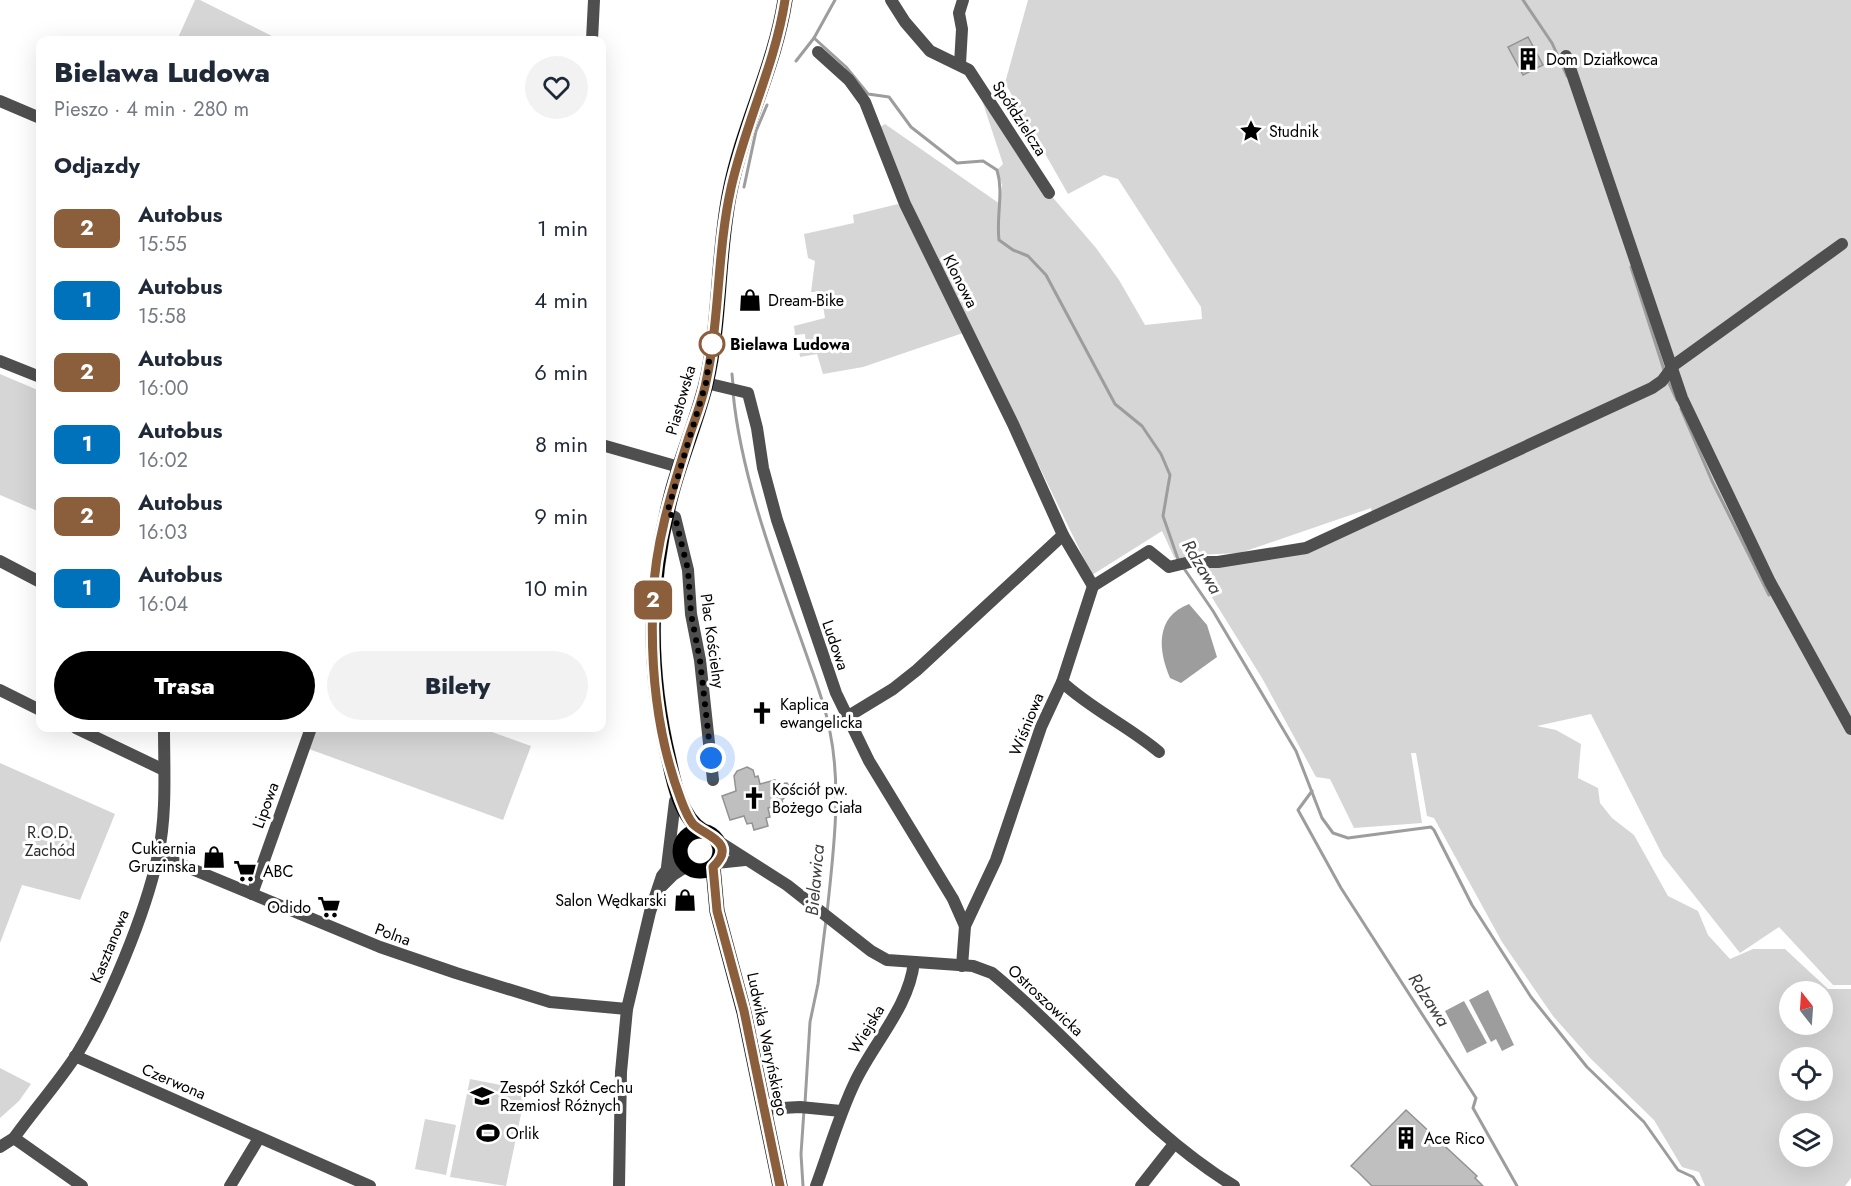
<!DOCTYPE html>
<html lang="pl">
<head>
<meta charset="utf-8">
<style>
  :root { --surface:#fff; --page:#f2f2f3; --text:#1f2937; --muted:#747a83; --accent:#000 }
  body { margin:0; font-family:Jost,sans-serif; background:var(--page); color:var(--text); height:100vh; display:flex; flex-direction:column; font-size:22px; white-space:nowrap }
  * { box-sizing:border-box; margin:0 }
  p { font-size:20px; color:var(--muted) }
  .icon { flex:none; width:33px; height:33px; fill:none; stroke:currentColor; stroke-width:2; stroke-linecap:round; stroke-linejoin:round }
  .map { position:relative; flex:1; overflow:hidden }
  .side { position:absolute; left:36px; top:36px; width:570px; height:696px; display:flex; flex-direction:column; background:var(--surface); border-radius:12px; box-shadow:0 6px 24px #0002 }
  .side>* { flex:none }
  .badge { padding:0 12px; border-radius:9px; font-size:21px; line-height:39px }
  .needle { width:39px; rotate:343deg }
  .buttons { position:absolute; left:1779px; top:981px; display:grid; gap:12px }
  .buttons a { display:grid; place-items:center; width:54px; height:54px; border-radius:50%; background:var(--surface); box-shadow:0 6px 24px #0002; font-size:30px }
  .you { position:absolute; width:30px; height:30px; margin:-15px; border:4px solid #fff; border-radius:50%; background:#1a73e8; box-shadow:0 0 0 9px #1a73e833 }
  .map>.badge { position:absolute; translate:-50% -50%; box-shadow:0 0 0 3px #fff }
  h2 { padding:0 18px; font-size:22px; line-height:54px }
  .round { display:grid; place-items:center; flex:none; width:63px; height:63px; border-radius:32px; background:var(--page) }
  .head { display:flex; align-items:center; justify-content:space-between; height:102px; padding:0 18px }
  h1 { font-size:28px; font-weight:800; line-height:45px }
  .primary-button { display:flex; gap:12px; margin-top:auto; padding:12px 18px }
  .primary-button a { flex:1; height:69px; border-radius:36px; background:var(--accent); color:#fff; font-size:24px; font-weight:800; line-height:69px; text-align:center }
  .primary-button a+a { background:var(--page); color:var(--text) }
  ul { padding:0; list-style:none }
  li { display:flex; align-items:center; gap:18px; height:72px; padding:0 18px }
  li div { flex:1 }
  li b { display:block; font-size:22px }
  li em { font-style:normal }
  li .badge { min-width:66px; font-weight:700; text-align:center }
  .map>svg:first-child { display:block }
  .green { fill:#d6d6d6; fill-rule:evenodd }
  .water { fill:#9d9d9d }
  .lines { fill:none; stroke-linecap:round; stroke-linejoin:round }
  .stream { stroke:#9d9d9d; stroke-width:3 }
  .building { fill:#bfbfbf; stroke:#939393; stroke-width:1.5 }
  .major-casing { stroke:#dbdbdb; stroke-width:16 }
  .minor { stroke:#4f4f4f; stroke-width:12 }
  .major { stroke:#000; stroke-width:15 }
  .line-casing { stroke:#fff; stroke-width:14 }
  .line { stroke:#8b5e3c; stroke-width:9 }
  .walk { stroke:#000; stroke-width:6; stroke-dasharray:0 10.8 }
  .stop-dot { fill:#fff; stroke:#8b5e3c; stroke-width:3 }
  .labels { text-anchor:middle; stroke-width:6; stroke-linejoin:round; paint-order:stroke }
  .poi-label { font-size:16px; fill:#000; stroke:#fff; text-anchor:start }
  .street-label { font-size:16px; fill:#000; stroke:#fff }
  .stop-label { font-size:16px; font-weight:bold; fill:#000; stroke:#fff; text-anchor:start }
  .park-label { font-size:16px; fill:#2d2d2d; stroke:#fff }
  .water-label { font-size:18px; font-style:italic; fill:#3e3e3e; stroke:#fff }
</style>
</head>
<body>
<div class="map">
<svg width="1851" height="1186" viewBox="0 0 1851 1186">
  <rect width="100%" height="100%" fill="#fff"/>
  <!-- green -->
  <g class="green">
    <path d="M195,0H200L280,40H177Z"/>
    <path d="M1028,0H1851V985H1833L1779,927L1740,953L1663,856L1591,714L1537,726L1556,730L1581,744L1578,778L1598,788L1600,803L1612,818L1634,835L1668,896L1698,911L1708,935L1730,959L1753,949H1785L1828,989H1851V1178L1845,1186H1705L1699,1172L1682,1167L1654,1120L1591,1059L1553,1016L1502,942L1434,818L1427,816L1416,753H1411L1422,823L1354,828L1330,779L1316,777L1262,678L1193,567L1296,550L1373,518L1371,508L1240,553L1194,555L1178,560L1174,557L1162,531L1092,575L1038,464L1033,466L877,129L885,124L1000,204L1002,185L997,170L1003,164L975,79L1049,193L1096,248L1119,280L1145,325L1202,319L1201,307L1118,179L1104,175L1068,194L1005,83ZM1790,992H1822V1024H1790ZM1790,1058H1822V1090H1790ZM1790,1124H1822V1156H1790Z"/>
    <path d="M898,204L963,333L863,367L823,374L817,354L800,357L799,349L806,347L805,334L795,335L794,326L825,318L823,305H830V298L824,297V292H811L815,261L808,258L804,234L854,223L853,215Z"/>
    <path d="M0,374L40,391V512L0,495Z"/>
    <path d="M317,728H481L531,746L503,820L309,749Z"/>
    <path d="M0,763L115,814L80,900L22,885L0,943Z"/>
    <path d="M0,1068L31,1084L19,1101L0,1118Z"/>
    <path d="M470,1079L526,1090L506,1186L450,1177Z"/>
    <path d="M425,1119L456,1125L446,1175L415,1169Z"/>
  </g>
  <!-- water -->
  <g class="water">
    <path d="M1189,604L1207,625L1217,657L1181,683L1170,678C1158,650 1155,617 1189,604Z"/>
    <path d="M1488,990L1514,1045L1502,1051L1496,1039L1491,1042L1469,1000Z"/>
    <path d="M1464,1001L1487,1043L1467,1053L1445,1011Z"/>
  </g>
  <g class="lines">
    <!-- stream -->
    <g class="stream">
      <path d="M1523,0L1552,43L1567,76"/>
      <path d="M814,38L846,67L868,94L889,97L911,127L957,163L983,161L997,170C1004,193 996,216 999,240L1013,250L1028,256L1046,275L1115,404L1142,426L1161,454L1170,475L1163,516L1179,562"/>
      <path d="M796,61L814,38L835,0"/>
      <path d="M744,187L756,131L767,105"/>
      <path d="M1631,267L1665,373"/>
      <path d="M732,374L733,385"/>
      <path d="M1667,379L1677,400"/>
      <path d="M733,392C741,480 780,579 809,662C817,685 826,708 830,732C842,790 833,855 827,913"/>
      <path d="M1681,409L1712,481L1769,595"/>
      <path d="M1183,567L1213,611L1296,751L1322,818L1333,833L1348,838L1431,827L1434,830L1472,905L1531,997L1587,1067L1644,1122L1678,1170L1693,1177L1699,1186"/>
      <path d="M1312,791L1298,810L1341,888L1476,1098L1473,1108L1517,1186"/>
      <path d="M805,1103L810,1022L818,984L826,920"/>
      <path d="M803,1186L801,1154L804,1110"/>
    </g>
  </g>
  <!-- building -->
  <g class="building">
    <path d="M1528,37L1543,65L1523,75L1508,47Z"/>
    <path d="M747,767L753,770L755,777L758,776L760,784L775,780L776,784L787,783L793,790L782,800L783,804L768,808L770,817L766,818L768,826L754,830L752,823L747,824L744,816L730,820L722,796L736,791L734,776L737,771Z"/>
    <path d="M1406,1110L1477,1176L1475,1178L1483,1186H1372L1358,1172L1351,1166Z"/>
  </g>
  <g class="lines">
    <!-- major casing -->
    <g class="major-casing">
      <g id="major">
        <circle cx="700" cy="851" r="20"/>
        <path d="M703,831C681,818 674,784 669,760C647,668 648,583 672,492C682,455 697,420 706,384C721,321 717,254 730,191C743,125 775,66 785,0"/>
        <path d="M713,867L717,911L744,1012L780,1186"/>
      </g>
    </g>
    <!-- minor -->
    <g class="minor">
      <path d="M891,0L905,22L930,51L969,70L1049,193"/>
      <path d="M592,40L594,0"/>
      <path d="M818,52L849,80L865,102L905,204L1013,424L1063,535L1093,586"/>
      <path d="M1566,56L1682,398L1770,582L1851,729"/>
      <path d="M960,64L962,29L959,13L963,0"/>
      <path d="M0,101L40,118"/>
      <path d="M0,361L40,377"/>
      <path d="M706,383L748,393L757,428L763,468L777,520L836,693L869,761L953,899L965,926"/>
      <path d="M602,445L679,467"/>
      <path d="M667,513L675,517L688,570L691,614L700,660L713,780"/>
      <path d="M0,561L40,582"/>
      <path d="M1062,682C1091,709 1128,726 1159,752"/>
      <path d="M0,690L40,710"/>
      <path d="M847,717L893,689L917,670L1063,535"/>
      <path d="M76,728L164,770"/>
      <path d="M718,841L787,885L871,951L887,960L973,966L992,973C1075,1041 1142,1130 1234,1186"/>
      <path d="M158,855L380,947L456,973L550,1002L627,1009"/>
      <path d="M716,863L745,860"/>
      <path d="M667,867L675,801"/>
      <path d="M662,886L673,875L687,866"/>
      <path d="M252,894L311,728"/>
      <path d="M962,966L965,926L996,860L1041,727L1062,682L1093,586L1149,551L1169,567L1190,562H1218L1306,548L1652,388L1662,381L1674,365L1842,244"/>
      <path d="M75,1056L370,1186"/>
      <path d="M764,1109L800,1107L841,1111"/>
      <path d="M14,1138L82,1186"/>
      <path d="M0,1147L14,1138C34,1110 58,1083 77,1054C108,1004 146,913 158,855C167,815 164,769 164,728"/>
      <path d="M230,1186L259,1138"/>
      <path d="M619,1186L621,1072L627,1009L650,912L662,876L680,853"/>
      <path d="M816,1186C829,1151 839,1115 855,1082C874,1042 909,1007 914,962"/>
      <path d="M1141,1186L1174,1144"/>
    </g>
    <!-- major -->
    <use href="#major" class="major"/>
  </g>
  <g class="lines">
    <!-- line casing -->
    <g class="line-casing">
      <path id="line" d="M780,1186L744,1011L717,911L713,867C739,842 703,835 693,824C688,818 684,808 681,800C657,737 650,665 653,598C655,545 671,493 687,443C693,423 702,403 706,382C720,318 717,251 731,188C745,124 775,65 785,0"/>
    </g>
    <!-- line -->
    <use href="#line" class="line"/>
    <!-- walk -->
    <path class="walk" d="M711,758L700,660L691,614L688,570L675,517L667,513L706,383L712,340V344"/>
  </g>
  <!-- icons -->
  <defs>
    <g id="building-bare" transform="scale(1.8)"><path d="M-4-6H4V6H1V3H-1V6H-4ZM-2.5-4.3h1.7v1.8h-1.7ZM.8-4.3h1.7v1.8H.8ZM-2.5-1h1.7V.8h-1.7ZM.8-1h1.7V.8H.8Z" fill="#000" stroke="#fff" stroke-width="2.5" paint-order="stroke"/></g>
    <g id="sight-bare" transform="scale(1.8)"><path d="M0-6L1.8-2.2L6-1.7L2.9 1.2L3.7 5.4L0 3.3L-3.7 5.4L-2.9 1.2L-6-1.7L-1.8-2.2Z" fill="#000" stroke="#fff" stroke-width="2.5" paint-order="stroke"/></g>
    <g id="shop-bare" transform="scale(1.8)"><path d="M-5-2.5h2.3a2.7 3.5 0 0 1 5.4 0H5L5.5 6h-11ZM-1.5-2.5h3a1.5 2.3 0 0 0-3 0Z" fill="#000" stroke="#fff" stroke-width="2.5" paint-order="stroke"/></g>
    <g id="church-bare" transform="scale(1.8)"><path d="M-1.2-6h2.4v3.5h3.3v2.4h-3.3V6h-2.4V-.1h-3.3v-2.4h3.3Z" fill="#000" stroke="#fff" stroke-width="2.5" paint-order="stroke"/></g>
    <g id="supermarket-bare" transform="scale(1.8)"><path d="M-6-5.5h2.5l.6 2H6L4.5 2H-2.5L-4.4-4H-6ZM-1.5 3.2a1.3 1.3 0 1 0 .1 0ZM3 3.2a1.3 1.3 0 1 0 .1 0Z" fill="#000" stroke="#fff" stroke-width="2.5" paint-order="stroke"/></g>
    <g id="school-bare" transform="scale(1.8)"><path d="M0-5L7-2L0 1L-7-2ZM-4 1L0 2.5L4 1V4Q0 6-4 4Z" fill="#000" stroke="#fff" stroke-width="2.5" paint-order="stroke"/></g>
    <g id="stadium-bare" transform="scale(1.8)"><path d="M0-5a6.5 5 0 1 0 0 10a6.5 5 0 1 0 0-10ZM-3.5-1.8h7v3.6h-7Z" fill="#000" stroke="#fff" stroke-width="2.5" paint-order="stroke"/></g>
  </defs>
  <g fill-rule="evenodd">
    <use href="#building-bare" x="1528" y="59"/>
    <use href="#sight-bare" x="1251" y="131"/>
    <use href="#shop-bare" x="750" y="300"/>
    <use href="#church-bare" x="762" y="713"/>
    <use href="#church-bare" x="754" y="798"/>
    <use href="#shop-bare" x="214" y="857"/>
    <use href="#supermarket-bare" x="245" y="871"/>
    <use href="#shop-bare" x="685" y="900"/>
    <use href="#supermarket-bare" x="329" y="907"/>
    <use href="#school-bare" x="482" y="1096"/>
    <use href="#stadium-bare" x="488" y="1133"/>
    <use href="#building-bare" x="1406" y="1138"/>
  </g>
  <!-- markers -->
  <circle class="stop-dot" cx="712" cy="344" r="12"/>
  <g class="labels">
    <!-- poi labels -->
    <g class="poi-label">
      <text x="1546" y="65">Dom Działkowca</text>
      <text x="1269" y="137">Studnik</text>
      <text x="768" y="306">Dream-Bike</text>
      <text x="780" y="710">Kaplica<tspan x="780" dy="18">ewangelicka</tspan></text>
      <text x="772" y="795">Kościół pw.<tspan x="772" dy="18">Bożego Ciała</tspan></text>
      <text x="196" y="854" text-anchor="end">Cukiernia<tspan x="196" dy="18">Gruzinska</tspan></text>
      <text x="263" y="877">ABC</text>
      <text x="667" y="906" text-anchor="end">Salon Wędkarski</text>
      <text x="311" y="913" text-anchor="end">Odido</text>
      <text x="500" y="1093">Zespół Szkół Cechu<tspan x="500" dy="18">Rzemiosł Różnych</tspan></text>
      <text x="506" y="1139">Orlik</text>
      <text x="1424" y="1144">Ace Rico</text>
    </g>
    <!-- street labels -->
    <g class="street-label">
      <text transform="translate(1020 118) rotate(57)" y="6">Spółdzielcza</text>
      <text transform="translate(961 281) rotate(63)" y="6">Klonowa</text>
      <text transform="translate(680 400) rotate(-74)" y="6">Piastowska</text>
      <text transform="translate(713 641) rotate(82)" y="6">Plac Kościelny</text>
      <text transform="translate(836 645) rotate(71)" y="6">Ludowa</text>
      <text transform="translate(1026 724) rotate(-68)" y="6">Wiśniowa</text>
      <text transform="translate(265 805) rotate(-70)" y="6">Lipowa</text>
      <text transform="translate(393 934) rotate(20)" y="6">Polna</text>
      <text transform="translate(109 946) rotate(-68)" y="6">Kasztanowa</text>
      <text transform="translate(1046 1000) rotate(43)" y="6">Ostroszowicka</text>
      <text transform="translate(866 1029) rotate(-59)" y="6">Wiejska</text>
      <text transform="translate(768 1044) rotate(78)" y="6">Ludwika Waryńskiego</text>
      <text transform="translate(174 1081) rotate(23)" y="6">Czerwona</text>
    </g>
    <!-- stop labels -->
    <g class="stop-label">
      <text x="730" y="350">Bielawa Ludowa</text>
    </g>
    <!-- park labels -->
    <g class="park-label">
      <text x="50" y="838">R.O.D.<tspan x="50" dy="18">Zachód</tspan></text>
    </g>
    <!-- water labels -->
    <g class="water-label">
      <text transform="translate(1202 567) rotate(59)" y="6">Rdzawa</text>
      <text transform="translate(815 880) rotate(-85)" y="6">Bielawica</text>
      <text transform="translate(1429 1000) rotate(57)" y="6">Rdzawa</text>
    </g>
  </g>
</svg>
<div class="buttons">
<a><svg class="needle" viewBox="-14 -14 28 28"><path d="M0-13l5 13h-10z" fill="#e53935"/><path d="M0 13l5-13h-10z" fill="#747a83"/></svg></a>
<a><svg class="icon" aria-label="locate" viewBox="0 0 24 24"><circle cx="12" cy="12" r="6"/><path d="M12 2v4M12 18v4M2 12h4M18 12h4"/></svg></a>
<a><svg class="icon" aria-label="layers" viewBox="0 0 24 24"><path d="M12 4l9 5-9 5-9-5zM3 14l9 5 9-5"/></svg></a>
</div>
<div class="you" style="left:711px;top:758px"></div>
<b class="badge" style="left:653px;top:600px;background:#8b5e3c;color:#fff">2</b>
<section class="side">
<div class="head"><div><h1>Bielawa Ludowa</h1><p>Pieszo · 4 min · 280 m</p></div><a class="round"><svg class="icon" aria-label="heart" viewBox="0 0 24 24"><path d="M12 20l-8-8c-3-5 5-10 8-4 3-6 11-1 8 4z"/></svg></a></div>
<h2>Odjazdy</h2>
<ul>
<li><span class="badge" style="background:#8b5e3c;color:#fff">2</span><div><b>Autobus</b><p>15:55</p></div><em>1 min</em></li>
<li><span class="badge" style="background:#0072bc;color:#fff">1</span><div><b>Autobus</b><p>15:58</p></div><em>4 min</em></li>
<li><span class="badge" style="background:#8b5e3c;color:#fff">2</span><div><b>Autobus</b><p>16:00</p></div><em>6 min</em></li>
<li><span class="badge" style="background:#0072bc;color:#fff">1</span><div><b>Autobus</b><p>16:02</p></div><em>8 min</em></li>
<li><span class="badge" style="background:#8b5e3c;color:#fff">2</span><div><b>Autobus</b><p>16:03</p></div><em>9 min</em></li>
<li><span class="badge" style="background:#0072bc;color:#fff">1</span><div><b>Autobus</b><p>16:04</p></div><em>10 min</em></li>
</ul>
<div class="primary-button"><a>Trasa</a><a>Bilety</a></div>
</section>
</div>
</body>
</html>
